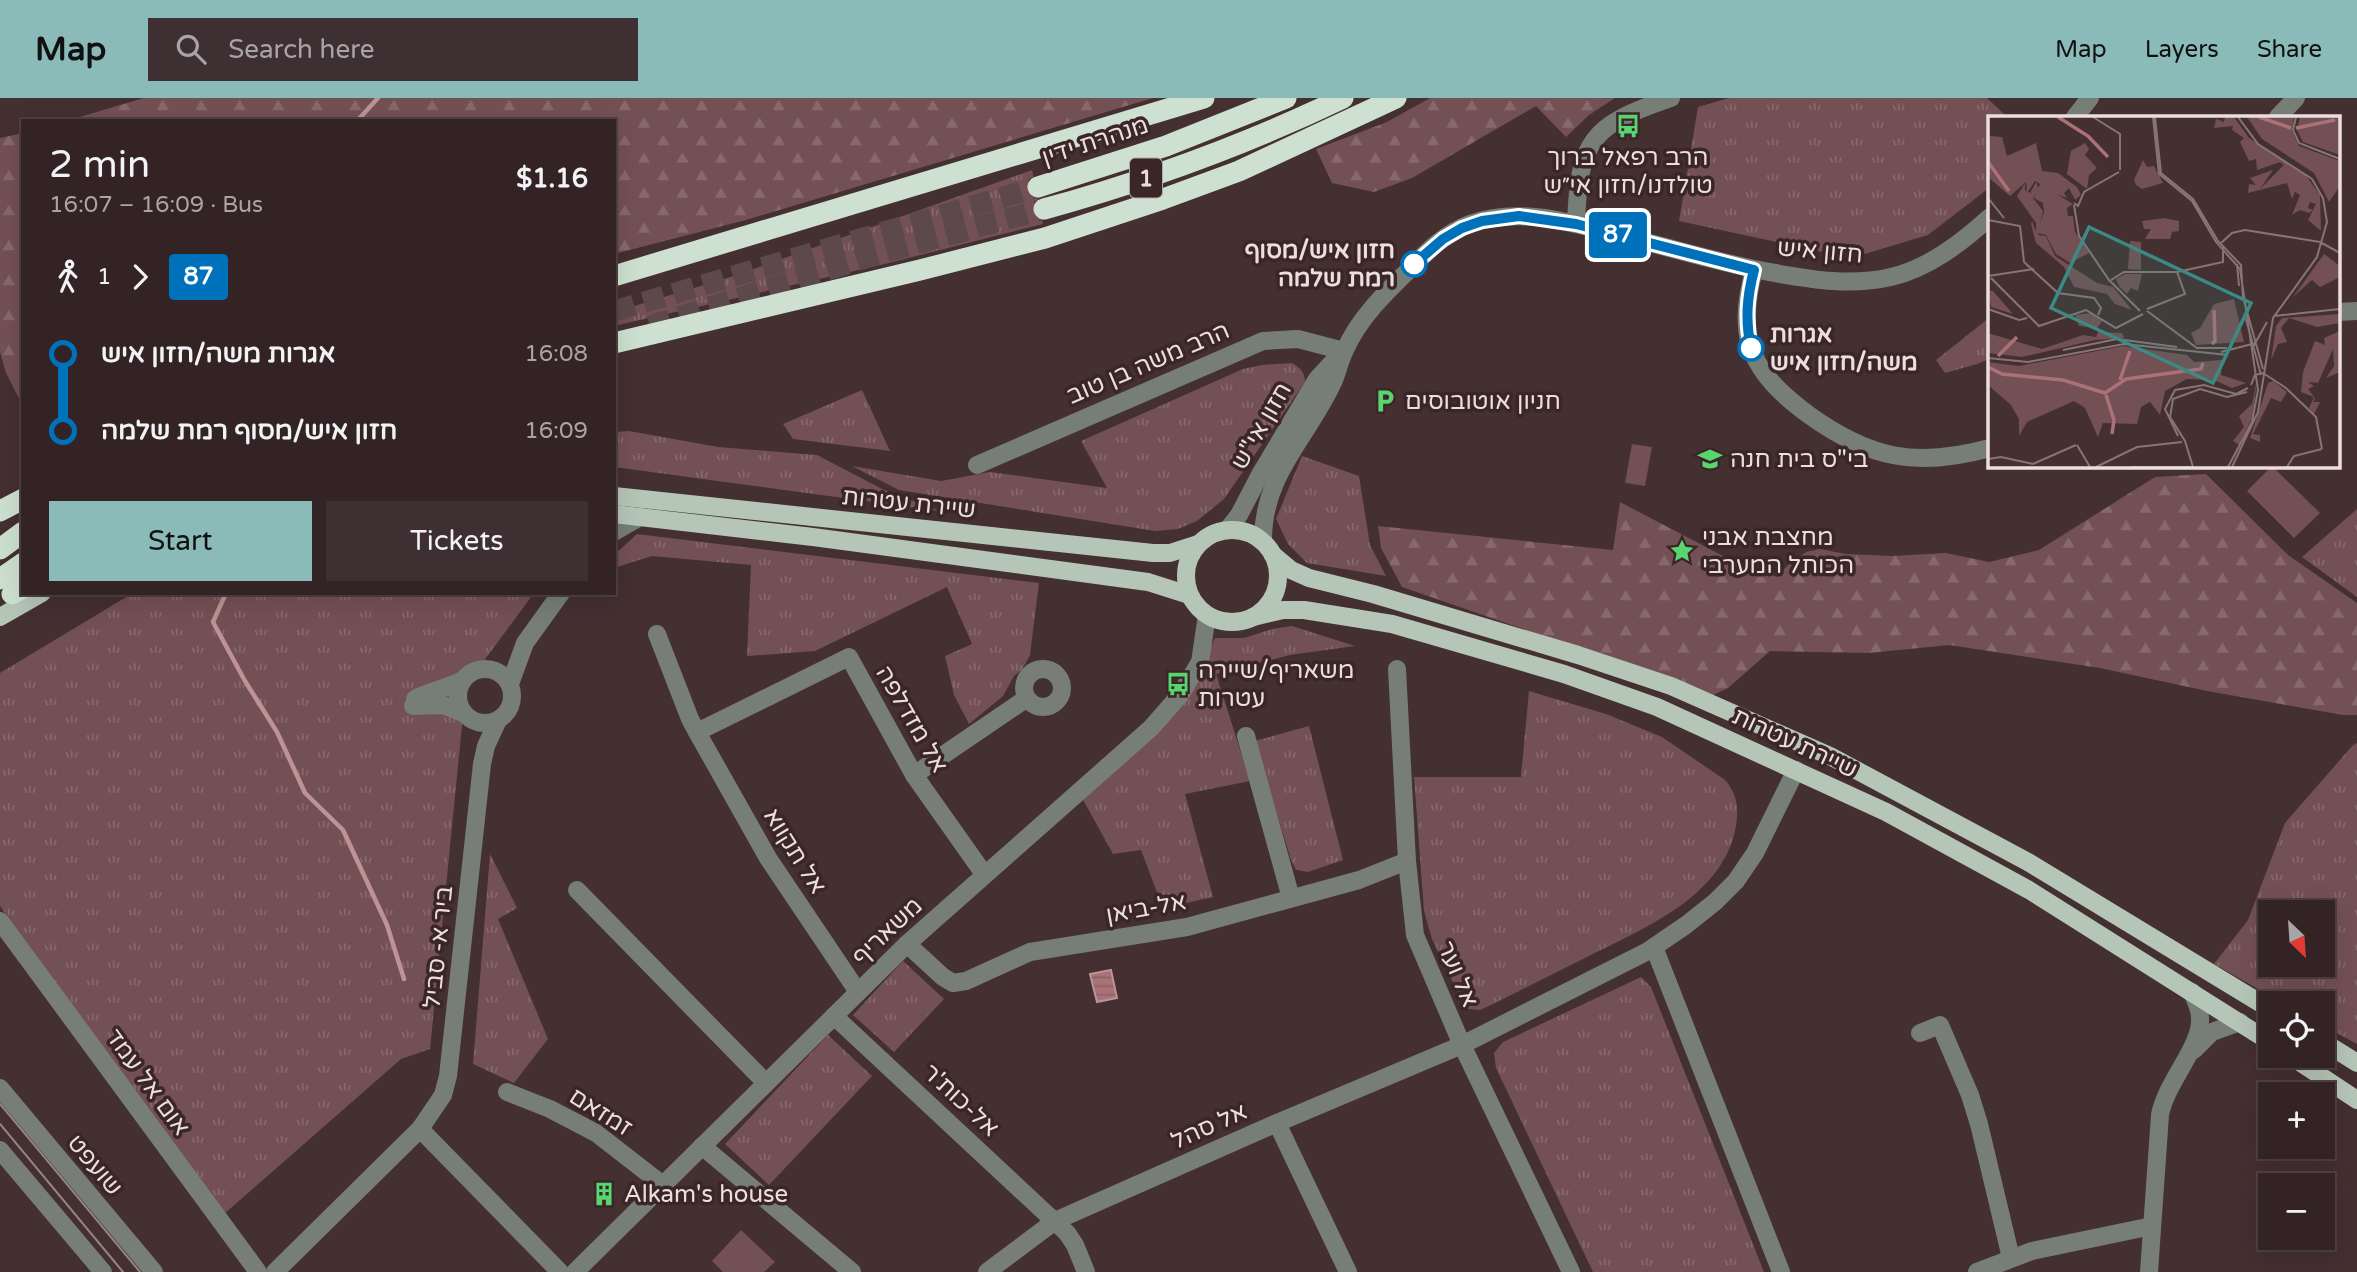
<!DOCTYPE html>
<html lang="en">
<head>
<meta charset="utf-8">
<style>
  :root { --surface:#332325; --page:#3e2f32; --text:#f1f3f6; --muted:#a9a4a7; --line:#4e4042; --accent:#8bbbb9 }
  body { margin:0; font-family:"Varela Round","Noto Sans Hebrew",sans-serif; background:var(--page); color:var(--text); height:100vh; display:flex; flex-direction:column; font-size:26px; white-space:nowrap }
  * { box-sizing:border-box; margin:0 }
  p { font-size:23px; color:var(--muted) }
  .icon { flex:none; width:38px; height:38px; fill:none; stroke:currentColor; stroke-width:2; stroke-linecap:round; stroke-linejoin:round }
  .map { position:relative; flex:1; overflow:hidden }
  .details { position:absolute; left:21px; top:21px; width:595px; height:476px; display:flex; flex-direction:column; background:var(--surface); border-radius:0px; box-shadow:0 7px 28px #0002,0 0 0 2px var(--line) }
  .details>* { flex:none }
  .badge { padding:0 14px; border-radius:5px; font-size:24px; line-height:46px }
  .needle { width:46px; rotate:155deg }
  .tools { position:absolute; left:2258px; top:802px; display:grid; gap:14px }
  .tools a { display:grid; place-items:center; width:77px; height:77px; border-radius:0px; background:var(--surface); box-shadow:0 7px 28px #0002,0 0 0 2px var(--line); font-size:35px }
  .map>.badge { position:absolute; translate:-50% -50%; box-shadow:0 0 0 4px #fff }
  .legs { display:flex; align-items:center; gap:10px; height:77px; padding:0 28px; font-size:23px }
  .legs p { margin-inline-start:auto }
  .overview { display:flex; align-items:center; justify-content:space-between; height:119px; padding:0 28px }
  h1 { font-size:38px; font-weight:600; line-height:52px }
  .cta { display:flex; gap:14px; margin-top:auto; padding:14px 28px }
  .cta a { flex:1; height:80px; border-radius:0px; background:var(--accent); color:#111; font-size:28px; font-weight:600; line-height:80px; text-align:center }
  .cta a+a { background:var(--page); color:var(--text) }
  ul { padding:0 28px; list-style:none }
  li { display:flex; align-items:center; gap:24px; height:77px; font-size:26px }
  li i { display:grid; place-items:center; width:10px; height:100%; margin:0 9px; background:currentColor }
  li i::after { content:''; width:18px; height:18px; margin:-9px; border:5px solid; border-radius:50%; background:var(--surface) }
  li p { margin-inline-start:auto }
  li:first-child i { background:linear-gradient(#0000 50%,currentColor 0) }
  li:last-child i { background:linear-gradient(currentColor 50%,#0000 0) }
  header { display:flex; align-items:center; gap:42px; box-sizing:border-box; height:98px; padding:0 35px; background:var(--accent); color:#111 }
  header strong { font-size:33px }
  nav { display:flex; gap:38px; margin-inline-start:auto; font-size:24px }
  .search { width:490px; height:63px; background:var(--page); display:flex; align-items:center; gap:18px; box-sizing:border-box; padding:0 24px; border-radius:0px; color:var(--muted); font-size:26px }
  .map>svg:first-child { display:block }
  .grass { fill:url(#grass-tufts); fill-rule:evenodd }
  .forest { fill:url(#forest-firs) }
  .pitch { fill:#735053 }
  .water { fill:url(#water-rules); stroke:#be9296; stroke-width:2 }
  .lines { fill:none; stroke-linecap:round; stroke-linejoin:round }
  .stream { stroke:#be9296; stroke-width:4.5 }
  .highway-tunnel { stroke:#5d494b; stroke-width:21; stroke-dasharray:21 10; stroke-linecap:butt }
  .minor { stroke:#767e77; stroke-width:18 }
  .major { stroke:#b5c5b6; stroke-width:18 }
  .highway { stroke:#cee1d0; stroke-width:21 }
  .tram { stroke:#958485; stroke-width:2 }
  .line-1-casing { stroke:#fff; stroke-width:16 }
  .line-1 { stroke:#0072bc; stroke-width:10 }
  .stop-1-dot { fill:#fff; stroke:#0072bc; stroke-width:3.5 }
  .labels { text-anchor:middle; stroke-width:7; stroke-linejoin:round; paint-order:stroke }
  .shield { fill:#3a2527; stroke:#b7a6a7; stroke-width:2 }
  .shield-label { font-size:23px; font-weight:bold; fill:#ecdede }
  .street-label { font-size:24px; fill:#ecdede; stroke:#3a2527 }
  .poi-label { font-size:24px; fill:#ecdede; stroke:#3a2527; text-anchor:start }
  .stop-label { font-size:24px; font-weight:bold; fill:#ecdede; stroke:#3a2527; text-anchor:end }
  .inset-river { fill:none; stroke:#aa7277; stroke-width:3.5 }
  .inset-road { fill:none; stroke:#877576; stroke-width:2 }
  .view { fill:#3b8b84; fill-opacity:0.15; stroke:#3b8b84; stroke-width:3.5 }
  .inset-edge { fill:none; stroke:#ecdede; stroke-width:3.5 }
</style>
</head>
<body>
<header>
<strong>Map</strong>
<div class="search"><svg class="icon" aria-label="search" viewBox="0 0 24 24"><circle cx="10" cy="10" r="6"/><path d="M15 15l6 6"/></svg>Search here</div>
<nav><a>Map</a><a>Layers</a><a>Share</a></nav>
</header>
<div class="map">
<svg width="2357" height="1174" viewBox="0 0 2357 1174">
  <defs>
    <pattern id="grass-tufts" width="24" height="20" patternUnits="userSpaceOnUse" patternTransform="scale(1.75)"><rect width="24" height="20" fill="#735053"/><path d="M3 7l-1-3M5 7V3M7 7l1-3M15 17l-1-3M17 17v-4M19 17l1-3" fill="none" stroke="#87696b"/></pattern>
    <pattern id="forest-firs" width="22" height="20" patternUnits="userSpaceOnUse" patternTransform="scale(1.75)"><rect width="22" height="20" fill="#735053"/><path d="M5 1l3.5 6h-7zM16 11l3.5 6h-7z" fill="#87696b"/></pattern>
    <pattern id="water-rules" width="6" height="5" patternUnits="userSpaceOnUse" patternTransform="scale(1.75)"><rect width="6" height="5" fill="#aa7277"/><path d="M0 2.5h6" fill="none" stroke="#876265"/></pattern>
  </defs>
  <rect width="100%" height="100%" fill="#442f31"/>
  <!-- grass -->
  <g class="grass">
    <path d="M1729,0H1987L2007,19H1990L1989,90L1928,137L1851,160L1679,123L1698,9Z"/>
    <path d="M1032,72L1043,126L889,165L614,228V214L734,178Z"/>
    <path d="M1989,220V261L1977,266L1945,275L1936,262Z"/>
    <path d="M1292,265C1300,270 1305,274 1305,284L1224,401L1197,423L1178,431L1155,433L899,392L852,368L941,383L990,374L1107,390L1081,343L1243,271L1262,267Z"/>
    <path d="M862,292L890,353L793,341L783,326Z"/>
    <path d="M629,333L718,349L817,357L884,392L940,413L614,369V334Z"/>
    <path d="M1302,358L1359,378L1370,447L1386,478L1307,465L1288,446L1276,421Z"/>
    <path d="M2357,411V499L2302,459Z"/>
    <path d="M637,436L1039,485L1030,557L1022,572L1014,578L1003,598L969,626L954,597L945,558L972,546L947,489L815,553L747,558L751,467L652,458L614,470V457Z"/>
    <path d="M133,495H534L466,587L430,951L401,961L224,1116L0,808V575Z"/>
    <path d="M1292,528L1355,548L1290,557L1216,576L1250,683L1185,696L1213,799L1163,810L1141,752L1113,756L1081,698L1188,593L1215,540H1244L1272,531Z"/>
    <path d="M1529,593L1606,616L1662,639L1725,682C1737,696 1739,709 1736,727C1725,797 1647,829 1591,857C1559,873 1527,889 1495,905L1480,912L1468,911L1462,903L1432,841L1424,813L1414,679H1521Z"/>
    <path d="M1309,628L1343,762L1308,774L1296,772L1291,762L1255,643Z"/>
    <path d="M2357,645V946L2322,927V905H2283L2214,866L2248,822L2285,725L2353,647ZM2270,814H2322V866H2270Z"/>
    <path d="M490,756L517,810L498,821L548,941L514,985L473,966Z"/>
    <path d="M903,863L944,901L894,954L853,917Z"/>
    <path d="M1641,879L1651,889L1764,1174H1593L1496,970L1494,955L1503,944Z"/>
    <path d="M828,937L872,978L769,1087L725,1046Z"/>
  </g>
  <!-- forest -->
  <g class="forest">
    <path d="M144,0H1153L746,122L614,156V23H66Z"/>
    <path d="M1430,0H1615L1589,17L1566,39L1536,8L1412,80L1374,94L1332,85L1316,51L1387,24Z"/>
    <path d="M23,35V308L6,275L0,254V40Z"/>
    <path d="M2206,376L2288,457L2357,505V617H2343L2207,593L2100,570L1949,547L1869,555L1770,553L1728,590L1711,598L1643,578L1529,533L1402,489L1381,450L1378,428L1613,452L1620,404L1725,459L1777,479L1789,466L1806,454L1820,451L1846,456L1891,458L1946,455L1989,464L2039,452L2155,379Z"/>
  </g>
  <!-- pitch -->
  <g class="pitch">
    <path d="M1632,346L1652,349L1645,388L1625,385Z"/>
    <path d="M2272,368L2320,415L2294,440L2247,393Z"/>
    <path d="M741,1132L775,1164L764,1174H723L712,1163Z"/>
  </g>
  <!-- water -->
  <path class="water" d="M1111,872L1117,900L1097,904L1090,876Z"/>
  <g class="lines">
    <!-- stream -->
    <g class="stream">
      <path d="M357,23L378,0"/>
      <path d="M226,495L213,524L245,583L277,634L305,695L343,732L387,827L404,881"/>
    </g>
    <!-- highway-tunnel -->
    <g class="highway-tunnel">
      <path d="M614,213L1038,89"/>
      <path d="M650,228L875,157L1044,111"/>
    </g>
    <!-- minor -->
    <g class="minor">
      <path d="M2075,19L2090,0"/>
      <path d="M2278,19L2296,0"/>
      <path d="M1576,126C1579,42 1591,27 1671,0"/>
      <path d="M1754,172C1735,242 1752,275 1809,317C1870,361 1917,370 1990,350"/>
      <path d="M2338,214L2357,213"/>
      <path d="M977,367L1263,243L1298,241L1344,253"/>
      <path d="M1227,432L1239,417L1261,375L1317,281L1341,255"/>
      <path d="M614,434L640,419"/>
      <path d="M1263,444C1262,376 1308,340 1334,282C1338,272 1340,262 1345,252C1359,220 1386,194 1411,170C1428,152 1446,135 1470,126C1523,107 1579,127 1631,140C1679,152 1727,167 1775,175C1814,182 1852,188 1891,179C1929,170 1961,145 1990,119"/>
      <path d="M657,536L690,621L697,634L768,760L858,894"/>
      <circle cx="485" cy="598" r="27"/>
      <path d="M1397,571L1407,763L1415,837L1462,947L1571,1174"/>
      <circle cx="1043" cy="590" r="19"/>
      <path d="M510,586L525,545L561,495"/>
      <path d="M415,601C430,593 447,590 463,582"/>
      <path d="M413,608L443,607L463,615"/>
      <path d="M697,634L849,559L914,677L984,776"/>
      <path d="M1246,638L1291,800"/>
      <path d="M914,677L1027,600"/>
      <path d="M577,792L766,985"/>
      <path d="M0,823L258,1174"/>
      <path d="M907,846L943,879L953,885L966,883L1030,854L1187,829L1359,782L1407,763"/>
      <path d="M1654,849L1781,1174"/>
      <path d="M834,918L1067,1135L1075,1147L1086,1174"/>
      <path d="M1920,935L1940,927L1970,997L1979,1026L2011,1160"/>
      <path d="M2194,952L2212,934L2240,924"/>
      <path d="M0,990L154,1174"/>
      <path d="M507,994L550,1011L596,1035L663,1087"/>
      <path d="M1277,1025L1348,1174"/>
      <path d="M420,1031L560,1174"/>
      <path d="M702,1048L852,1174"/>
      <path d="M0,1052L103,1174"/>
      <path d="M275,1174L420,1031L443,997L448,978L482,666L486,648L498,622"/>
      <path d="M575,1174L907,846L1151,630L1180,597L1200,564L1207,517"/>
      <path d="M987,1174L1055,1123L1277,1025L1462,947L1648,853L1686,827L1715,804L1736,783L1755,755L1796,672"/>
      <path d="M1977,1174L2032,1153L2152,1128"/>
      <path d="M2149,1174L2160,1017C2166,984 2202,948 2200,920C2200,911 2196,903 2192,894"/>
    </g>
    <!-- major -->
    <g class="major">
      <path d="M614,398L1153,455H1170L1198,446"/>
      <path d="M614,416L813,439L1148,484L1189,497"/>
      <circle cx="1232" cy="478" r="46"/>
      <path d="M1273,457L1291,472L1309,480L1373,496L1578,557L1671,588L1830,658L2028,764L2270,911"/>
      <path d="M0,519L42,495"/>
      <path d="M1253,519L1283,512H1304L1392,526L1564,576L1657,609L1886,714L2029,792L2270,944"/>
      <path d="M2322,943L2357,965"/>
      <path d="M2289,957L2357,1002"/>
    </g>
    <!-- highway -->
    <g class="highway">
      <path d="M1038,89L1166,48L1286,0"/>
      <path d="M1044,111C1146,83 1247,46 1343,0"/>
      <path d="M614,178L1204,0"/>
      <path d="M614,245L920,172L1045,140L1163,101L1239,73L1396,0"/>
      <path d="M0,413L23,401"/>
      <path d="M0,451L23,434"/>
      <path d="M0,481L23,465"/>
      <path d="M12,496L23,490"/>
    </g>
    <!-- tram -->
    <g class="tram">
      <path d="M0,1006L140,1174"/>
      <path d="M0,1026L123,1174"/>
    </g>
  </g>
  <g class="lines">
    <!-- line-1 casing -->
    <g class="line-1-casing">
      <path id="line-1" d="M1414,166L1443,141L1462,130L1482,123L1519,118L1576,126L1754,172C1747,199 1745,222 1751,250"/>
    </g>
    <!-- line-1 -->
    <use href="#line-1" class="line-1"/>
  </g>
  <!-- icons -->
  <defs>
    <g id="bus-bare" transform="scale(1.89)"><path d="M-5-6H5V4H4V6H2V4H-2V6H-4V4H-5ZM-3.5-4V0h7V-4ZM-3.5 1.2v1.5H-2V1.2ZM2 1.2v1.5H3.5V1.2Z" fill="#57d670" stroke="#3a2527" stroke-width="2.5" paint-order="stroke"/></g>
    <g id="parking-bare" transform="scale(1.89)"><path d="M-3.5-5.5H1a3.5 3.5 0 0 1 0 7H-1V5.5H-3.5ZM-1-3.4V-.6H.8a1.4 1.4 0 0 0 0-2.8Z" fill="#57d670" stroke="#3a2527" stroke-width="2.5" paint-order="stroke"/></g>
    <g id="school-bare" transform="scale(1.89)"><path d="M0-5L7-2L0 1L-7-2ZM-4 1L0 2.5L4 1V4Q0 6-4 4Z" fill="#57d670" stroke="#3a2527" stroke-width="2.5" paint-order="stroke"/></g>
    <g id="sight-bare" transform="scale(1.89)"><path d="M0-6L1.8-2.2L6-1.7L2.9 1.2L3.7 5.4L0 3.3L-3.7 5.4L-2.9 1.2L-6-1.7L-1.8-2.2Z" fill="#57d670" stroke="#3a2527" stroke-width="2.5" paint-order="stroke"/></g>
    <g id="building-bare" transform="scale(1.89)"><path d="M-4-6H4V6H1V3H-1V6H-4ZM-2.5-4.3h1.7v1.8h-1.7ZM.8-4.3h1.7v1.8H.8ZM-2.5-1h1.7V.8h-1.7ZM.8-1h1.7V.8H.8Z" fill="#57d670" stroke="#3a2527" stroke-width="2.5" paint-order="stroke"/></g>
  </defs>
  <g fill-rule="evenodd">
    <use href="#bus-bare" x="1628" y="28"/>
    <use href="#parking-bare" x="1385" y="303"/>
    <use href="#school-bare" x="1710" y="361"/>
    <use href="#sight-bare" x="1682" y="453"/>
    <use href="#bus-bare" x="1178" y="586"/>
    <use href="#building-bare" x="604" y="1096"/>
  </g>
  <!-- markers -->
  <g class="stop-1-dot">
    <circle cx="1414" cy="166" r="12"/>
    <circle cx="1751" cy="250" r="12"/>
  </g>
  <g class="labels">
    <!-- shield labels -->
    <rect class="shield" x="1130" y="60.5" width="32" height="39" rx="5"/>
    <g class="shield-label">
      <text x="1146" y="88">1</text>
    </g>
    <!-- street labels -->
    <g class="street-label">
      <text transform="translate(1095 43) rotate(-18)" y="8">מנהרת ידין</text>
      <text transform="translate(1820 153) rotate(5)" y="8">חזון איש</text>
      <text transform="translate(1148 265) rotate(-23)" y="8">הרב משה בן טוב</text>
      <text transform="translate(1261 328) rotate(-60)" y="8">חזון אי"ש</text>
      <text transform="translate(909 405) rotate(6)" y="8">שיירת עטרות</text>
      <text transform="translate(912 621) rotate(60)" y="8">אל מזדלפה</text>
      <text transform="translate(1795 645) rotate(25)" y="8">שיירת עטרות</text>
      <text transform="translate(795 753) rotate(58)" y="8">אל תקווא</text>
      <text transform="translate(1146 810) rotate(-10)" y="8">אל-ביאן</text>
      <text transform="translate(887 833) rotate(-43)" y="8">משאריף</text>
      <text transform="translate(438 849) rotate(-84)" y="8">ביר א- סביל</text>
      <text transform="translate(1458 876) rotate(67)" y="8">אל וער</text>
      <text transform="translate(148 984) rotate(54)" y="8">אום אל עמד</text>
      <text transform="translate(961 1002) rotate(43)" y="8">אל-כות'ר</text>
      <text transform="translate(601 1014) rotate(32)" y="8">זמזאם</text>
      <text transform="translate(1209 1028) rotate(-24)" y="8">אל סהל</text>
      <text transform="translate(95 1067) rotate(50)" y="8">שועפט</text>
    </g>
    <!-- poi labels -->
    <g class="poi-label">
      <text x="1628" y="67" text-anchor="middle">הרב רפאל ברוך<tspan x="1628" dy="28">טולדנו/חזון אי״ש</tspan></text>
      <text x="1405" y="311">חניון אוטובוסים</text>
      <text x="1730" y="369">בי"ס בית חנה</text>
      <text x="1702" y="447">מחצבת אבני<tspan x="1702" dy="28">הכותל המערבי</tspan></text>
      <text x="1198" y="580">משאריף/שיירה<tspan x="1198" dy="28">עטרות</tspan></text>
      <text x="624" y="1104">Alkam's house</text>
    </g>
    <!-- stop labels -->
    <g class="stop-label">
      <text x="1395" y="160">חזון איש/מסוף<tspan x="1395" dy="28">רמת שלמה</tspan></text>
      <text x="1770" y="244" text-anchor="start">אגרות<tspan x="1770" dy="28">משה/חזון איש</tspan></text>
    </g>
  </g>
  <!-- overview -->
  <g transform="translate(1988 18)">
    <rect width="352" height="352" fill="#442f31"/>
    <path d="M237,1H246L261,22L317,58L332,79L333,115L320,104L328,88L322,86L320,92L325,94L321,97L312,94L304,99L312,79L307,76L304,83L299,67L260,77L261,68L268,69L262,62L285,54L272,73L296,49L292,46L269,54L268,43L261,45L252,26L256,22L244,14L245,10L226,12L228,3L236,6ZM259,1H306L304,15L311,30L352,45V70L341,86L326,57L274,23ZM312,1H351L352,39L315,26L309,14ZM0,20L14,21L19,40L48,27L54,55L70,57L89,71L93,79L87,84L81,72L76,77L79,82L70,79L85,88L79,92L80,100H85L87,116L101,137L82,147L68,138L58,119L49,117L56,96L55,87L46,82L52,68L47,65L39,77L38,66L22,80L0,61ZM97,27L101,33L97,39L109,52L101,59L99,73L79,58L83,35ZM155,44L159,51L166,50L175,67L154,73L148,69L146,64ZM176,102L191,105V115L184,116L182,123H157L163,113H156L154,105ZM142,125L153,126V154L140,153ZM336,138L352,150V161L332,171L324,164L305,181ZM137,158H154L150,175L143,172L139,178L131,170L128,163ZM246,183L256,226L208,229L203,217L212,212L226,188ZM103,197L114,205L109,212L91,210L87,199ZM352,215V256L338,262L346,250L345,233L330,267L320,266L326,270L320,273L327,282L325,286H332L326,298L321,292L326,281L313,276L315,256L327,225L337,229L336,222ZM269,263L265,300L251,329L245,325L256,311L251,300L264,288ZM285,265L299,276L293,286L283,282L265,318L272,319V326L262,322L280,267Z" fill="#735053"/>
    <path d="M48,66L51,73L45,82L55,95L50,119L58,120L67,140L109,167L125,171L144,194L127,188L119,178L86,171L76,151L48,127L43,108L44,105L48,116V107L29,80L37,67V74L42,77ZM0,175H5L25,198L3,191ZM352,198V207L329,211L301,202L293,212L299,226L290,228L283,244L288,210L294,202ZM110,216L134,217L136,222L107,224L34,241L0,237V217L54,233L95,219L108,221ZM135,230L199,239L206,246L234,244L233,259L258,267L244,272L226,264L199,263L177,275L172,299L162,286L153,291L149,308L115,307L110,321L97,292L86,285L39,306L31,320V303L23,289L0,269V246L31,250Z" fill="#735053"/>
    <path class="inset-river" d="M70,1L100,20L120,41M271,1L303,12M308,12L347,4M0,46L21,75M224,228L227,225L226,194M10,240L29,221M0,251L14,258L75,264L117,277L138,263L213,253L215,247M132,264L142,235M118,279L126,304L124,318"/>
    <path class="inset-road" d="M105,1L132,18V54M165,1L171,58L204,85L228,126L252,153L270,274L264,306L240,351M167,1L173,57L205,83L230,125L253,149L255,181L275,253M308,1L305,14L311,27L352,43M0,82L16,102M86,87L90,90L96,76L131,56M86,89L91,120L121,164L152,195M0,104L32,110L36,146L70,177L106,182L113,192L110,199M232,128L244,117L257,114L332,126L352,137M249,148L251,170M0,160L46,153M3,162L51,210L98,194L128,212L155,198M123,164L136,156H189L235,146V131M0,193L31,204L39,202M159,193L197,178L189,156M159,195L209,232H239M286,200L352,193M258,203L273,259M265,231L279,206M75,234L129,223L189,231M233,236L268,227M0,242L40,246L136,228L240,239M263,269L267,259L275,257L298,272L328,301L334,333M190,320L177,293L187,274L216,269L248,278L260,272M89,329L102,351M0,343L13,341L45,348L88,329M108,351L149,331L194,326M143,351H203M205,351L197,325L182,301L185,283L212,273L239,281L259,276M244,351L270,296L285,202L329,141L339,106L335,82L324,63L270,28L250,1M299,351L306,340L334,333"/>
    <path class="view" d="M101,111L263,187L225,267L63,192Z"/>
    <rect width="352" height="352" class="inset-edge"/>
  </g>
</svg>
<div class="tools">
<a><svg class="needle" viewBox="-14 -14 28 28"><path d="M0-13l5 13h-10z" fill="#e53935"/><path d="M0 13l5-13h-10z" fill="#a9a4a7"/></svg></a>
<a><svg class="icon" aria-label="locate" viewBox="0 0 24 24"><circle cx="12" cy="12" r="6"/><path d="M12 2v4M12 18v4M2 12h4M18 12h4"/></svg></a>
<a>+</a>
<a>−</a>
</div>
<b class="badge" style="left:1618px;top:137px;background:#0072bc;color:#fff">87</b>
<section class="details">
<div class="overview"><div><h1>2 min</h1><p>16:07 – 16:09 · Bus</p></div><b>$1.16</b></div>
<div class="legs"><svg class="icon" aria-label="walk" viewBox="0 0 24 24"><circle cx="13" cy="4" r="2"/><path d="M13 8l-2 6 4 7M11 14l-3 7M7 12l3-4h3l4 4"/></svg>1<svg class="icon" aria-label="forward" viewBox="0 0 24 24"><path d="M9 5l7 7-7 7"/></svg><b class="badge" style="background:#0072bc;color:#fff">87</b></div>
<ul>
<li><i style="color:#0072bc"></i><b>אגרות משה/חזון איש</b><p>16:08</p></li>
<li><i style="color:#0072bc"></i><b>חזון איש/מסוף רמת שלמה</b><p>16:09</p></li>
</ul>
<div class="cta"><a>Start</a><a>Tickets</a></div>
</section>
</div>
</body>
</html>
